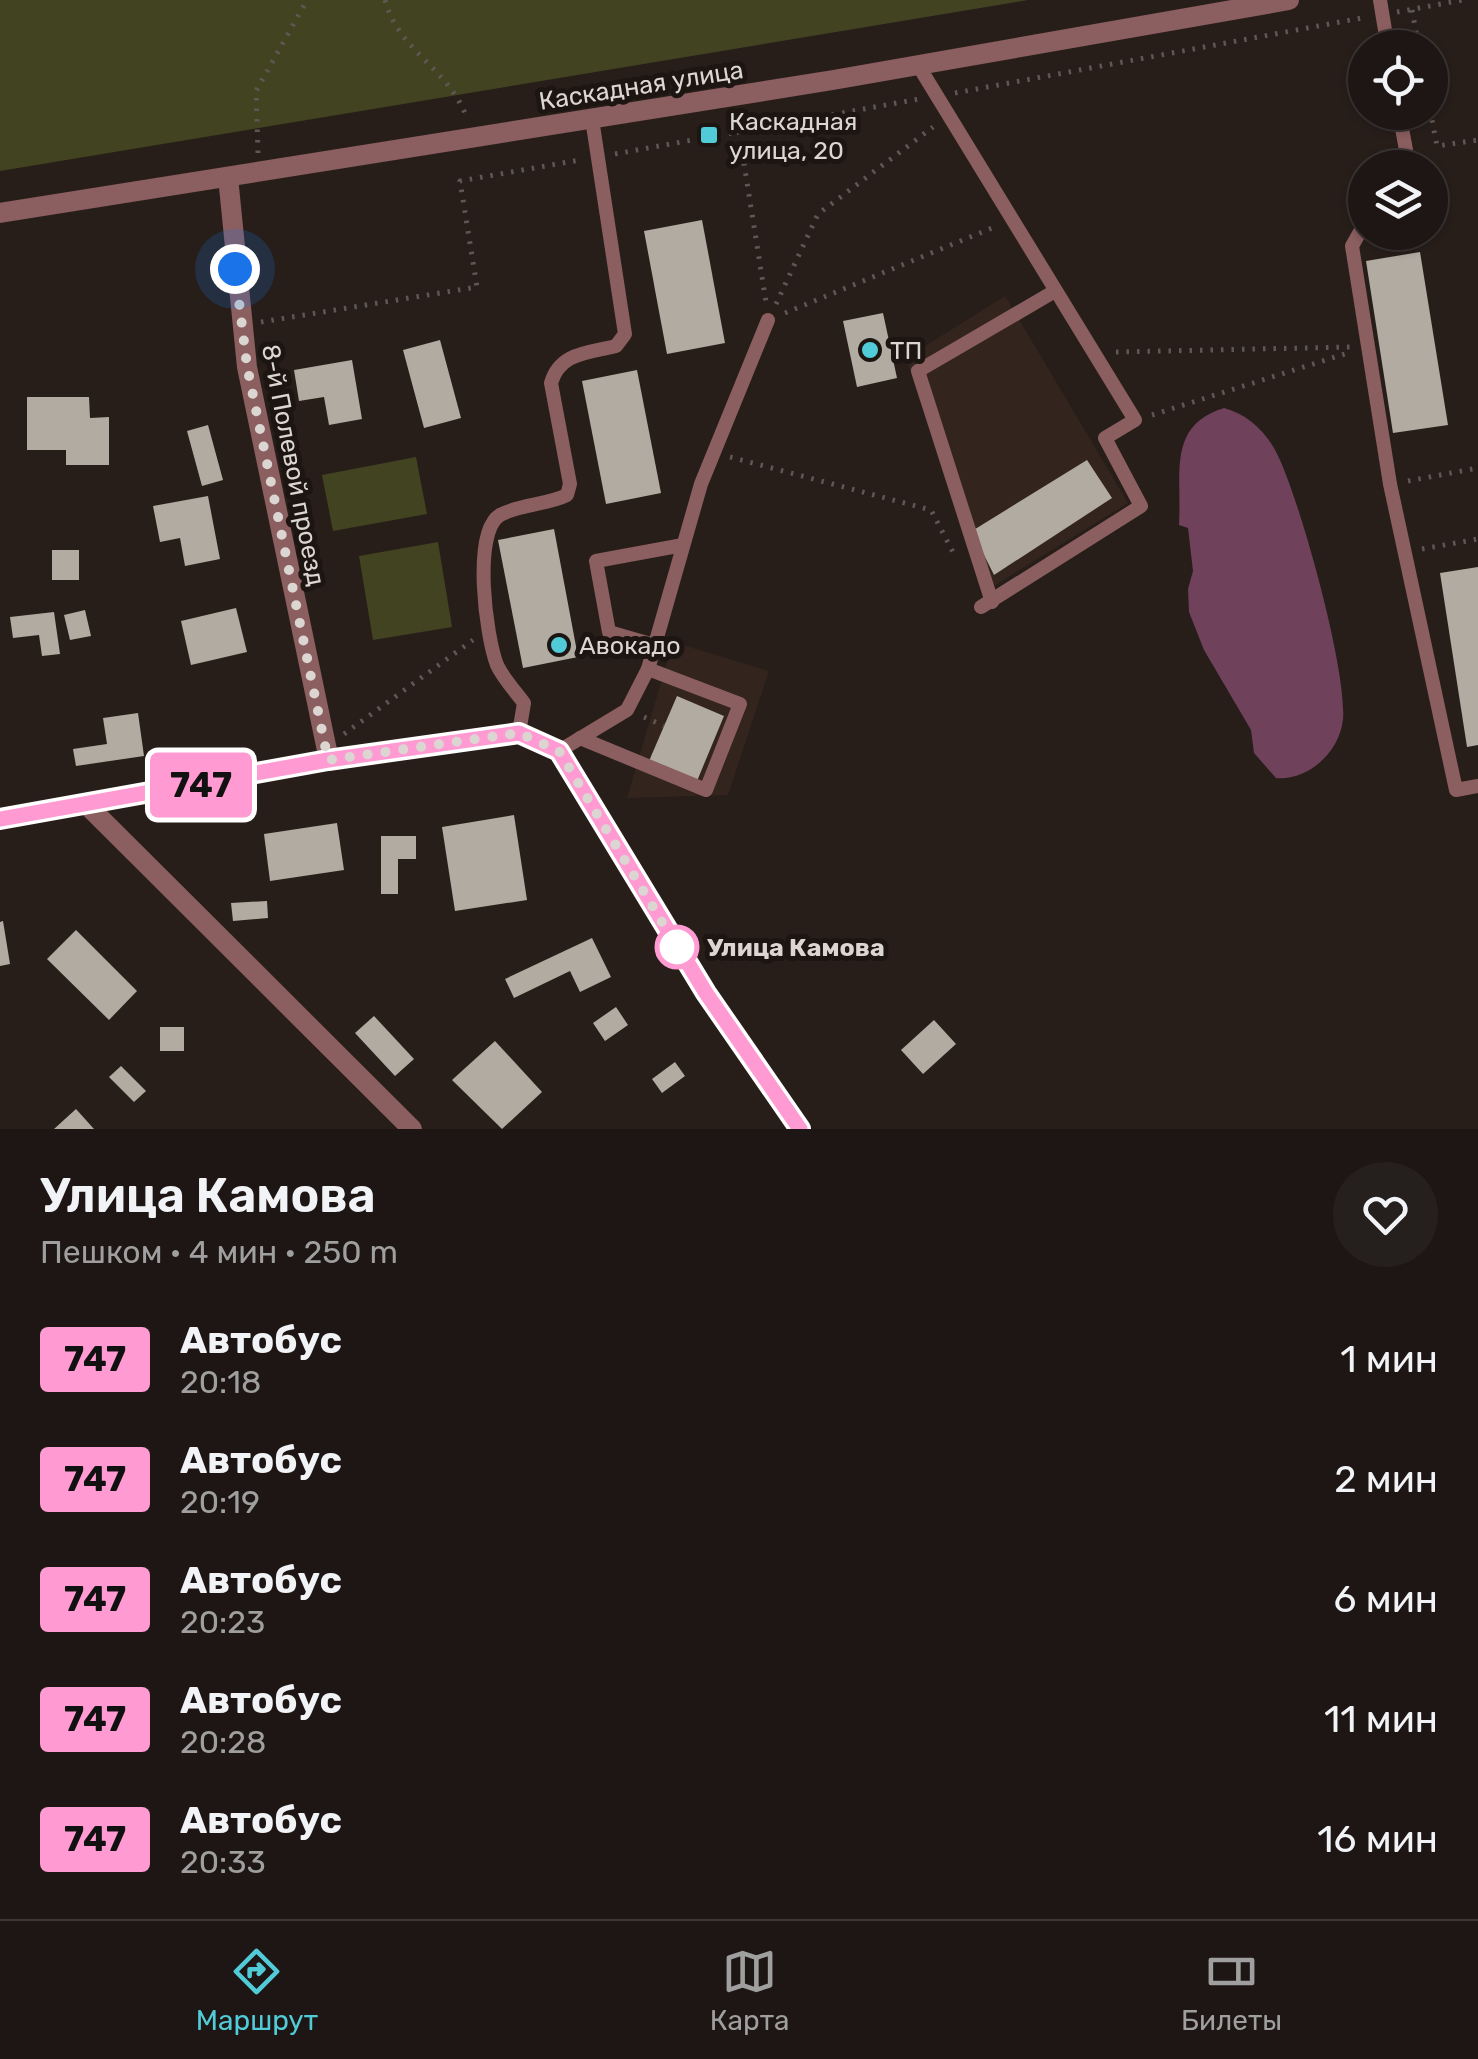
<!DOCTYPE html>
<html lang="ru">
<head>
<meta charset="utf-8">
<style>
  :root { --surface:#1d1614; --page:#251f1d; --text:#f1f3f6; --muted:#a09fa0; --line:#3b3534; --accent:#52cbd8 }
  body { margin:0; font-family:Rubik,sans-serif; background:var(--page); color:var(--text); height:100vh; display:flex; flex-direction:column; font-size:38px; white-space:nowrap }
  * { box-sizing:border-box; margin:0 }
  p { font-size:32px; color:var(--muted) }
  .icon { flex:none; width:55px; height:55px; fill:none; stroke:currentColor; stroke-width:2; stroke-linecap:round; stroke-linejoin:round }
  .map { position:relative; height:1129px; overflow:hidden }
  .panel { display:flex; flex-direction:column; background:var(--surface); flex:1 }
  .panel>* { flex:none }
  .badge { padding:0 20px; border-radius:8px; font-size:35px; line-height:65px }
  .fabs { position:absolute; left:1348px; top:30px; display:grid; gap:20px }
  .fabs a { display:grid; place-items:center; width:100px; height:100px; border-radius:50%; background:var(--surface); box-shadow:0 2px 8px #0004,0 0 0 2px var(--line); font-size:50px }
  .you { position:absolute; width:50px; height:50px; margin:-25px; border:8px solid #fff; border-radius:50%; background:#1a73e8; box-shadow:0 0 0 15px #1a73e833 }
  .map>.badge { position:absolute; translate:-50% -50%; box-shadow:0 0 0 5px #fff }
  .round { display:grid; place-items:center; flex:none; width:105px; height:105px; border-radius:52px; background:var(--page) }
  .overview { display:flex; align-items:center; justify-content:space-between; height:170px; padding:0 40px }
  h1 { font-size:48px; font-weight:600; line-height:75px }
  ul { padding:0; list-style:none }
  li { display:flex; align-items:center; gap:30px; height:120px; padding:0 40px }
  li div { flex:1 }
  li b { display:block; font-size:38px }
  li em { font-style:normal }
  li .badge { min-width:110px; font-weight:700; text-align:center }
  .dock { display:flex; justify-content:space-around; align-items:center; height:140px; border-top:2px solid var(--line); background:var(--surface); font-size:28px; color:var(--muted) }
  .dock a { display:grid; justify-items:center; gap:5px }
  .dock .selected { color:var(--accent) }
  .map>svg:first-child { display:block }
  .built { fill:#33241d }
  .green { fill:#424320 }
  .water { fill:#6f415b }
  .building { fill:#b2aba1 }
  .lines { fill:none; stroke-linecap:round; stroke-linejoin:round }
  .path { stroke:#5f5754; stroke-width:5; stroke-dasharray:2.5 8; stroke-linecap:butt }
  .service { stroke:#8b5e5f; stroke-width:14 }
  .minor { stroke:#8b5e5f; stroke-width:20 }
  .tertiary { stroke:#8b5e5f; stroke-width:20 }
  .line-casing { stroke:#fff; stroke-width:22 }
  .line { stroke:#ff9ad2; stroke-width:15 }
  .walk { stroke:#dcd6d3; stroke-width:10; stroke-dasharray:0 18 }
  .poi-dot { fill:#52cbd8; stroke:#1d1511; stroke-width:4 }
  .stop-dot { fill:#fff; stroke:#ff9ad2; stroke-width:5 }
  .labels { text-anchor:middle; stroke-width:10; stroke-linejoin:round; paint-order:stroke }
  .street-label { font-size:25px; fill:#dcd6d3; stroke:#1d1511 }
  .poi-label { font-size:25px; fill:#dcd6d3; stroke:#1d1511; text-anchor:start }
  .stop-label { font-size:25px; font-weight:bold; fill:#dcd6d3; stroke:#1d1511; text-anchor:start }
</style>
</head>
<body>
<div class="map">
<svg width="1478" height="1129" viewBox="0 0 1478 1129">
  <rect width="100%" height="100%" fill="#271e1a"/>
  <!-- built -->
  <g class="built">
    <path d="M1005,296L1128,503L984,592L906,358Z"/>
    <path d="M673,642L769,671L728,795L627,798Z"/>
  </g>
  <!-- green -->
  <g class="green">
    <path d="M0,0H1028L0,171Z"/>
    <path d="M416,457L427,514L333,531L322,475Z"/>
    <path d="M438,542L452,627L373,640L359,556Z"/>
  </g>
  <!-- water -->
  <path class="water" d="M1224,408C1249,415 1268,433 1279,458C1301,505 1347,669 1343,719C1340,752 1308,781 1276,778L1254,753L1251,730L1204,650L1189,612L1188,589L1193,571L1188,528L1179,525C1182,472 1167,426 1224,408Z"/>
  <!-- building -->
  <g class="building">
    <path d="M702,220L725,343L667,354L644,231Z"/>
    <path d="M1420,252L1448,425L1393,433L1366,261Z"/>
    <path d="M883,313L897,378L857,387L843,321Z"/>
    <path d="M440,340L461,418L424,428L403,350Z"/>
    <path d="M352,360L362,419L329,425L324,397L299,401L294,370Z"/>
    <path d="M637,370L661,493L606,504L582,381Z"/>
    <path d="M27,397H89L90,418L109,417V465H66V450H27Z"/>
    <path d="M208,425L223,480L202,486L187,431Z"/>
    <path d="M1087,460L1112,498L994,575L972,531Z"/>
    <path d="M208,496L220,559L185,566L180,538L160,542L153,506Z"/>
    <path d="M554,529L578,657L523,668L498,540Z"/>
    <rect x="52" y="550" width="27" height="30"/>
    <path d="M1478,567V745L1467,747L1440,573Z"/>
    <path d="M236,608L247,652L191,665L181,621Z"/>
    <path d="M85,610L91,636L70,640L64,615Z"/>
    <path d="M54,612L60,654L42,656L39,635L13,638L10,617Z"/>
    <path d="M677,696L724,716L697,781L649,761Z"/>
    <path d="M138,713L144,756L76,766L73,749L107,744L103,718Z"/>
    <path d="M514,815L527,900L455,911L442,827Z"/>
    <path d="M337,823L344,870L270,881L264,834Z"/>
    <path d="M381,836H416V859H398V894H381Z"/>
    <path d="M267,901L268,918L233,921L231,903Z"/>
    <path d="M3,921L10,964L0,966V922Z"/>
    <path d="M76,930L137,991L109,1020L47,959Z"/>
    <path d="M592,938L611,977L580,992L570,971L514,998L505,979Z"/>
    <path d="M616,1007L628,1025L605,1041L593,1023Z"/>
    <path d="M374,1016L414,1059L395,1076L355,1033Z"/>
    <path d="M934,1020L956,1044L923,1074L901,1050Z"/>
    <rect x="160" y="1027" width="24" height="24"/>
    <path d="M495,1041L542,1092L502,1129L452,1080Z"/>
    <path d="M675,1062L685,1076L662,1093L652,1079Z"/>
    <path d="M121,1066L146,1091L134,1102L109,1077Z"/>
    <path d="M76,1109L94,1129H54Z"/>
  </g>
  <g class="lines">
    <!-- path -->
    <g class="path">
      <path d="M385,0C399,52 447,66 467,118"/>
      <path d="M1412,10L1419,48"/>
      <path d="M1397,12L1463,0"/>
      <path d="M955,93L1367,17"/>
      <path d="M1430,110L1437,146L1478,140"/>
      <path d="M739,132L766,302"/>
      <path d="M258,153L256,91L307,0"/>
      <path d="M615,154L919,99"/>
      <path d="M776,304L818,214L933,127"/>
      <path d="M785,313L997,226"/>
      <path d="M261,322L477,287L460,181L580,160"/>
      <path d="M1116,352L1350,347"/>
      <path d="M1152,415L1351,352"/>
      <path d="M730,457L931,510L955,556"/>
      <path d="M1408,481L1478,468"/>
      <path d="M1422,549L1478,539"/>
      <path d="M644,717L664,726"/>
      <path d="M344,734L473,640"/>
    </g>
    <!-- service -->
    <g class="service">
      <path d="M1380,0L1388,48"/>
      <path d="M918,65L1135,420L1105,438L1141,506L981,607"/>
      <path d="M1396,168L1406,150L1399,112"/>
      <path d="M1365,223L1352,246L1390,484L1456,790L1478,786"/>
      <path d="M992,602L918,371L1055,291"/>
      <path d="M654,645L609,632L596,561L683,545"/>
      <path d="M519,733L524,703C516,692 503,678 497,665C486,637 472,532 500,515C520,504 547,505 567,495L570,484L551,383C560,352 589,353 616,346L625,334L592,119"/>
      <path d="M580,738L706,790L740,704L648,669"/>
      <path d="M559,751L627,710L648,669L701,484L768,320"/>
    </g>
    <!-- minor -->
    <g class="minor">
      <path d="M228,177L247,367L329,760"/>
      <path d="M86,804L412,1129"/>
      <path d="M0,819L329,760L519,733L559,751L706,993L800,1129"/>
    </g>
    <!-- tertiary -->
    <path class="tertiary" d="M0,213L833,80L1289,0"/>
  </g>
  <g class="lines">
    <!-- line casing -->
    <g class="line-casing">
      <path id="line" d="M0,819L328,760L519,733L559,751L706,993L800,1129"/>
    </g>
    <!-- line -->
    <use href="#line" class="line"/>
    <!-- walk -->
    <path class="walk" d="M235,269L247,366L328,760L519,733L559,751L677,947"/>
  </g>
  <!-- markers -->
  <g class="poi-dot">
    <rect x="699" y="125" width="20" height="20" rx="5"/>
    <circle cx="870" cy="350" r="10"/>
    <circle cx="559" cy="645" r="10"/>
  </g>
  <circle class="stop-dot" cx="677" cy="947" r="20"/>
  <g class="labels">
    <!-- street labels -->
    <g class="street-label">
      <text transform="translate(641 85) rotate(-9)" y="9">Каскадная улица</text>
      <text transform="translate(294 465) rotate(79)" y="9">8-й Полевой проезд</text>
    </g>
    <!-- poi labels -->
    <g class="poi-label">
      <text x="729" y="130">Каскадная<tspan x="729" dy="29">улица, 20</tspan></text>
      <text x="890" y="359">ТП</text>
      <text x="579" y="654">Авокадо</text>
    </g>
    <!-- stop labels -->
    <g class="stop-label">
      <text x="707" y="956">Улица Камова</text>
    </g>
  </g>
</svg>
<div class="fabs">
<a><svg class="icon" aria-label="locate" viewBox="0 0 24 24"><circle cx="12" cy="12" r="6"/><path d="M12 2v4M12 18v4M2 12h4M18 12h4"/></svg></a>
<a><svg class="icon" aria-label="layers" viewBox="0 0 24 24"><path d="M12 4l9 5-9 5-9-5zM3 14l9 5 9-5"/></svg></a>
</div>
<div class="you" style="left:235px;top:269px"></div>
<b class="badge" style="left:201px;top:785px;background:#ff9ad2;color:#111">747</b>
</div>
<section class="panel">
<div class="overview"><div><h1>Улица Камова</h1><p>Пешком · 4 мин · 250 m</p></div><a class="round"><svg class="icon" aria-label="heart" viewBox="0 0 24 24"><path d="M12 20l-8-8c-3-5 5-10 8-4 3-6 11-1 8 4z"/></svg></a></div>
<ul>
<li><span class="badge" style="background:#ff9ad2;color:#111">747</span><div><b>Автобус</b><p>20:18</p></div><em>1 мин</em></li>
<li><span class="badge" style="background:#ff9ad2;color:#111">747</span><div><b>Автобус</b><p>20:19</p></div><em>2 мин</em></li>
<li><span class="badge" style="background:#ff9ad2;color:#111">747</span><div><b>Автобус</b><p>20:23</p></div><em>6 мин</em></li>
<li><span class="badge" style="background:#ff9ad2;color:#111">747</span><div><b>Автобус</b><p>20:28</p></div><em>11 мин</em></li>
<li><span class="badge" style="background:#ff9ad2;color:#111">747</span><div><b>Автобус</b><p>20:33</p></div><em>16 мин</em></li>
</ul>
</section>
<nav class="dock">
<a class="selected"><svg class="icon" aria-label="directions" viewBox="0 0 24 24"><path d="M12 3l9 9-9 9-9-9zM9 14v-3h6M13 9l2 2-2 2"/></svg>Маршрут</a>
<a><svg class="icon" aria-label="map" viewBox="0 0 24 24"><path d="M3 6l6-2 6 2 6-2v14l-6 2-6-2-6 2zM9 4v14M15 6v14"/></svg>Карта</a>
<a><svg class="icon" aria-label="tickets" viewBox="0 0 24 24"><path d="M3 7h18v10H3zM15 7v10"/></svg>Билеты</a>
</nav>
</body>
</html>
